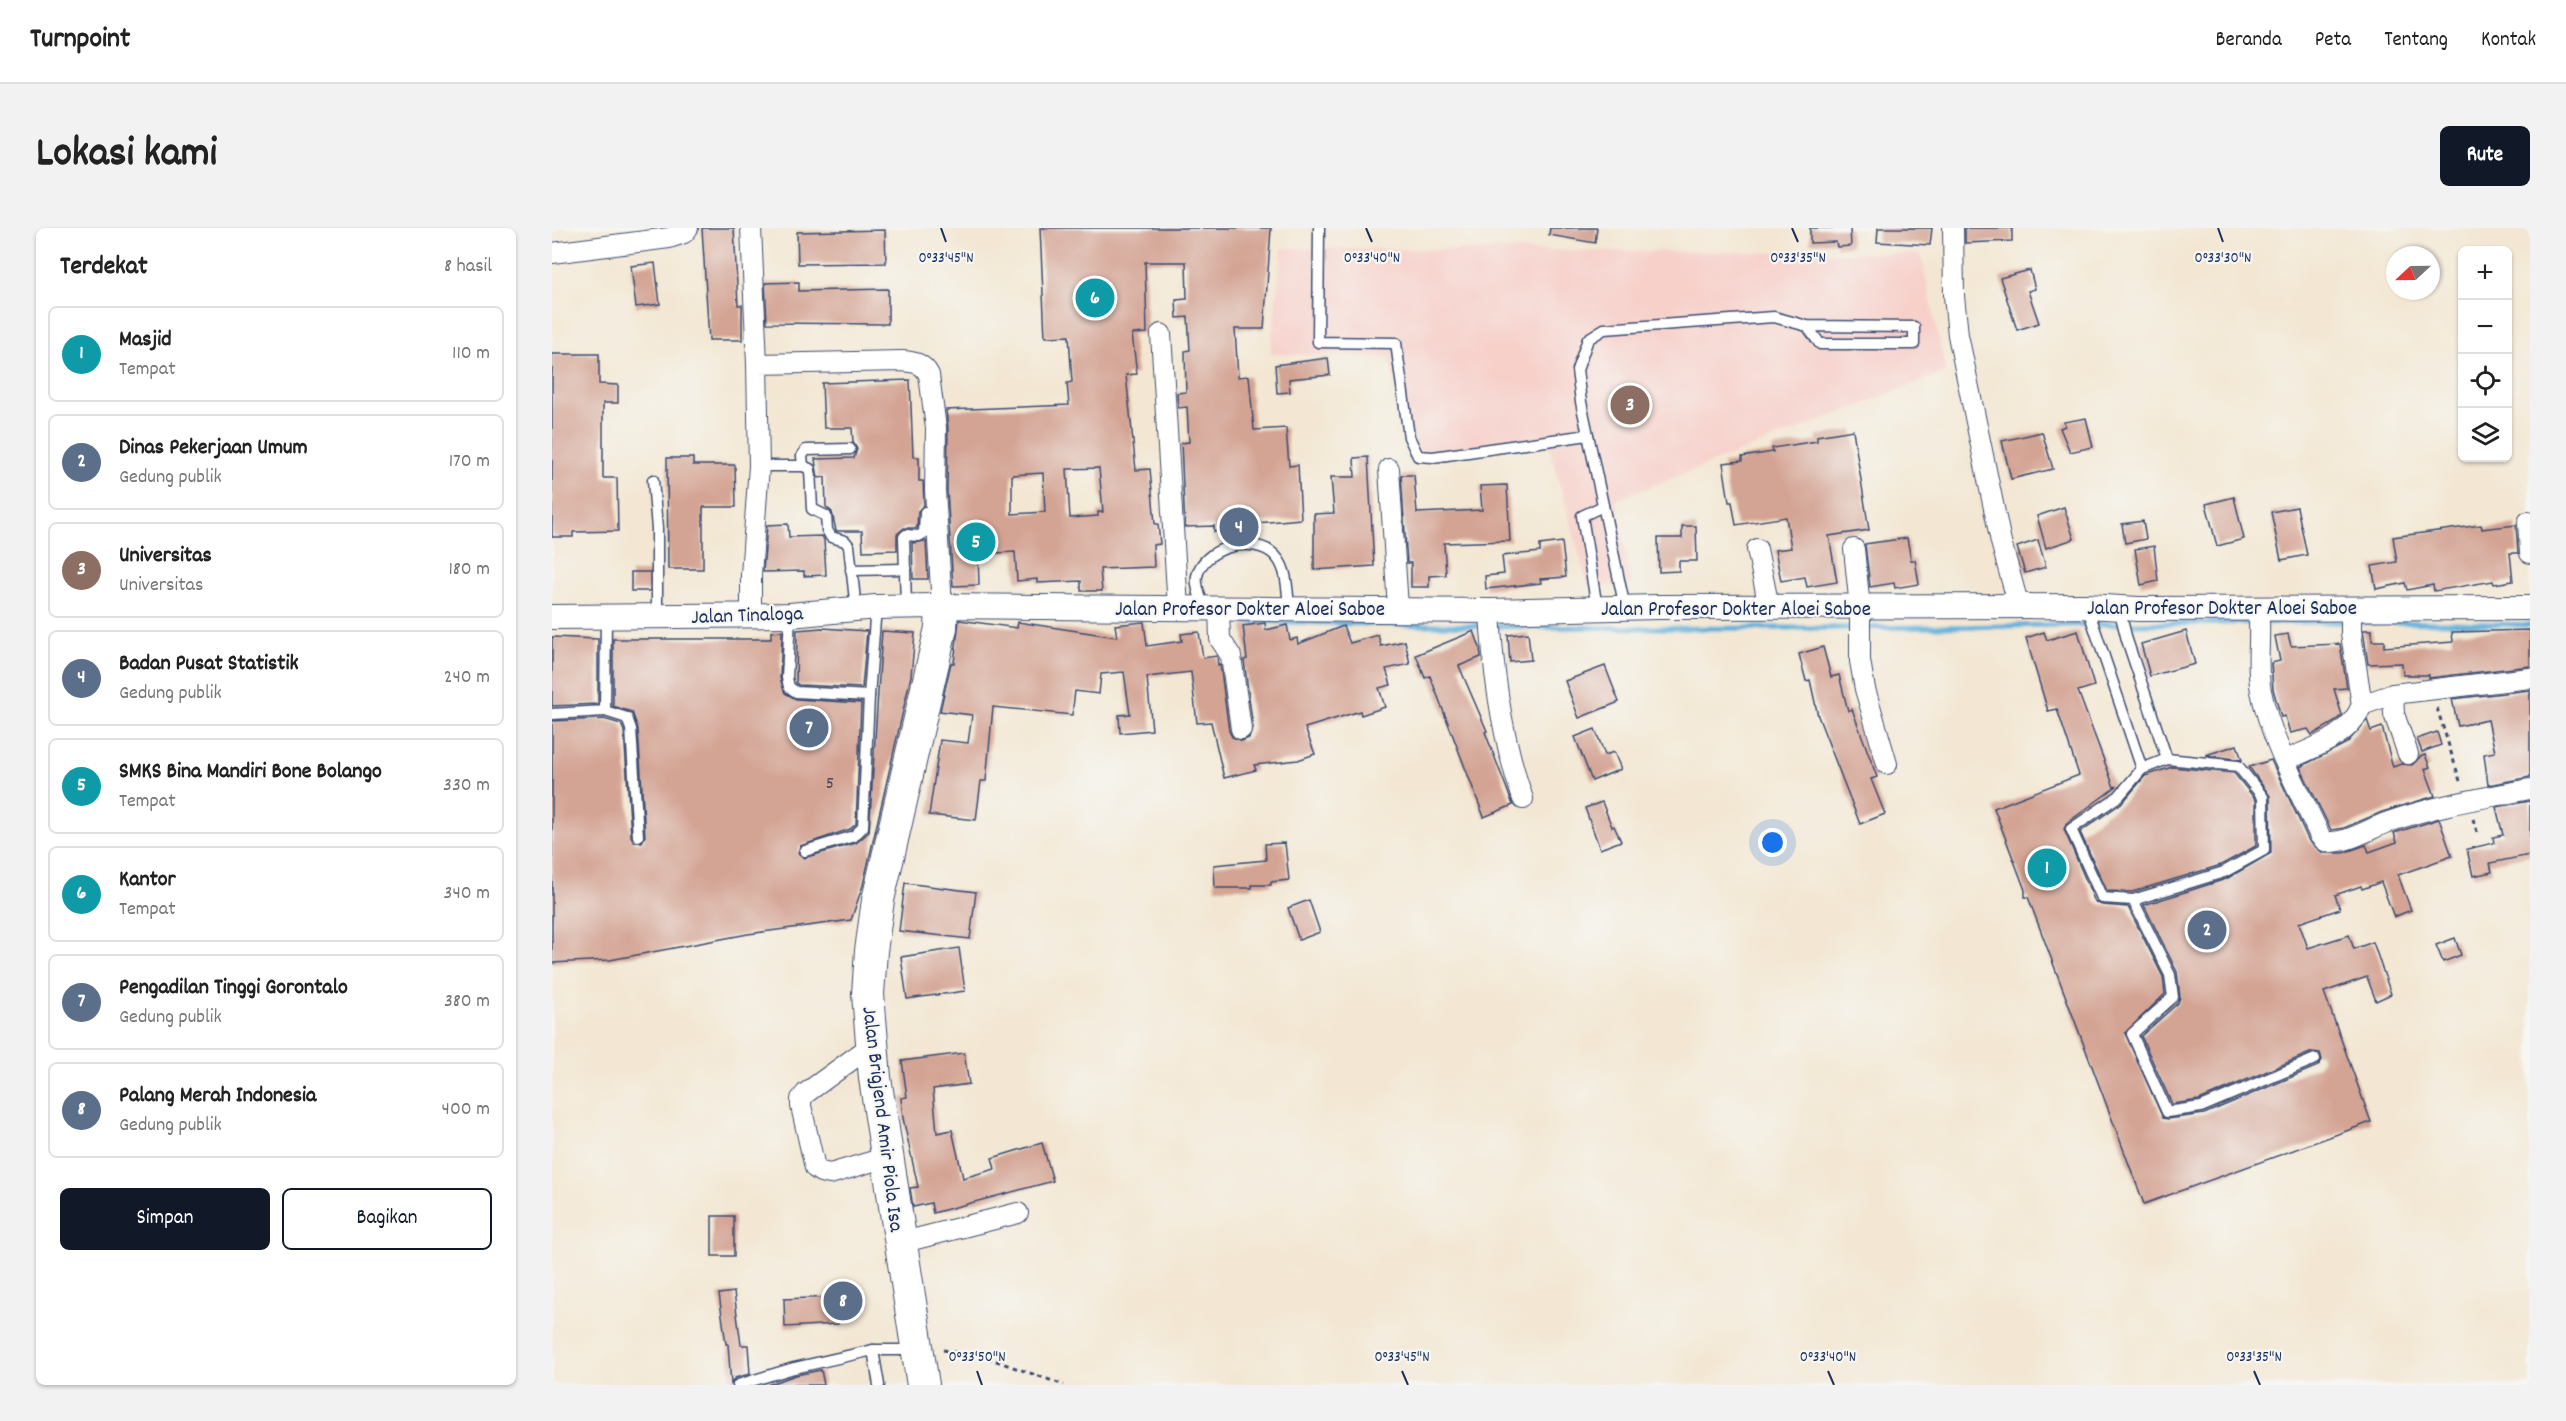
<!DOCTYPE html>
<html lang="id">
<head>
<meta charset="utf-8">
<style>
  body { margin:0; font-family:Dekko,sans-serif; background:#f2f2f2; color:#222 }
  .controls { position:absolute; right:18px; top:18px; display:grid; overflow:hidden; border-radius:9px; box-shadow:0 2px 4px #0004 }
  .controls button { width:54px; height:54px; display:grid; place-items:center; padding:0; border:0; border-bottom:2px solid #e0e0e0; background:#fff; color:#222; font:30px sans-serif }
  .compass { position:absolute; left:1834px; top:18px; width:54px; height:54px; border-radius:50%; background:#fff; box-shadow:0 2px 4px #0004; rotate:248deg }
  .you { position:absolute; left:1221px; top:615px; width:21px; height:21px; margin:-15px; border:4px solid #fff; border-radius:50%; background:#1a73e8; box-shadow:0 0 0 9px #1a73e833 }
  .badge { display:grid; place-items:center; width:39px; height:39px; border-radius:50%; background:#111827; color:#fff; font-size:20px; font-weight:700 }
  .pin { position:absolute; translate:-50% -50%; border:3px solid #fff; box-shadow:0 2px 6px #0006 }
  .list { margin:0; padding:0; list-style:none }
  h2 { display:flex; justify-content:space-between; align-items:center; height:78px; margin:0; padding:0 24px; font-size:26px }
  h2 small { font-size:20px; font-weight:400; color:#767676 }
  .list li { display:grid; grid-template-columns:39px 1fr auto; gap:18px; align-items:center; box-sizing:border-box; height:96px; margin:0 12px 12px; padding:0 12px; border:2px solid #e0e0e0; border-radius:9px }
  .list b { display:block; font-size:22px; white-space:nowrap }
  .list p { margin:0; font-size:20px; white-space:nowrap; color:#767676 }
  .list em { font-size:20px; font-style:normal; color:#767676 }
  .actions { display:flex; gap:12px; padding:18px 24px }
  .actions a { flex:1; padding:14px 0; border:2px solid #111827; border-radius:9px; text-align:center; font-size:21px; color:#111827 }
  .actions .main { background:#111827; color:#fff }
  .icon { flex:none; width:33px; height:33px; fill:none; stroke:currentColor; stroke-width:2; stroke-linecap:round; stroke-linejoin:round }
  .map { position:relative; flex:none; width:1978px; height:1157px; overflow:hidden; border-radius:9px }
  header { display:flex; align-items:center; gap:36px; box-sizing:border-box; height:84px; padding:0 30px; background:#fff; border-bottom:2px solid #e0e0e0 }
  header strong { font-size:28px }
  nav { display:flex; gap:33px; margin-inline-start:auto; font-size:21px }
  .intro { display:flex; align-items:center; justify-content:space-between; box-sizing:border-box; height:144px; padding:0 36px }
  h1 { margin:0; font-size:42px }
  .button { padding:15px 27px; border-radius:9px; background:#111827; color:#fff; font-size:21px; font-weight:700 }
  main { display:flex; gap:36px; padding:0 36px }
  aside { flex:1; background:#fff; border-radius:9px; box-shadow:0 2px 4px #0004 }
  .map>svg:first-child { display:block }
  .built { fill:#f7d0ca }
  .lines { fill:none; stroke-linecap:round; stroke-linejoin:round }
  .stream { stroke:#5fafda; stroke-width:5 }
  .building { fill:#d3a393; fill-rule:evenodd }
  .service-casing { stroke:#3b4b70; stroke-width:13 }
  .minor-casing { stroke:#3b4b70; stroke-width:22 }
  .tertiary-casing { stroke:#3b4b70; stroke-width:26 }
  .primary-casing { stroke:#3b4b70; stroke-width:34 }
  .path { stroke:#3b4b70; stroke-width:3; stroke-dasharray:4.5 4.5; stroke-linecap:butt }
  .service { stroke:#fff; stroke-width:10 }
  .minor { stroke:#fff; stroke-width:20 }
  .tertiary { stroke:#fff; stroke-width:24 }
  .primary { stroke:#fff; stroke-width:32 }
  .ticks { fill:none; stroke:#1b2f5e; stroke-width:2 }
  .labels { text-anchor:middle; stroke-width:4.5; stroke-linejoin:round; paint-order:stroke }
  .number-label { font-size:18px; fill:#494c6b }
  .street-label { font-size:21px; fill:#1b2f5e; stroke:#f6f6f2 }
  .ticks-label { font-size:15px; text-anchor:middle; fill:#1b2f5e; stroke:#f6f6f2; stroke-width:4.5; stroke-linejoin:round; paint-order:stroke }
</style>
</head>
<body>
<header>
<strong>Turnpoint</strong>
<nav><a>Beranda</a><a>Peta</a><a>Tentang</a><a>Kontak</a></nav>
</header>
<div class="intro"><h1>Lokasi kami</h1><a class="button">Rute</a></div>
<main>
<aside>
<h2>Terdekat<small>8 hasil</small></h2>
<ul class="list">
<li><span class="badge" style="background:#0f9aa8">1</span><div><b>Masjid</b><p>Tempat</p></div><em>110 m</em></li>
<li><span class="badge" style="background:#5c6f8a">2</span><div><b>Dinas Pekerjaan Umum</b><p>Gedung publik</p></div><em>170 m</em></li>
<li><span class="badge" style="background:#8d6e63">3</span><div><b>Universitas</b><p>Universitas</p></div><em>180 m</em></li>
<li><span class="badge" style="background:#5c6f8a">4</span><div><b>Badan Pusat Statistik</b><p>Gedung publik</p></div><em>240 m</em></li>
<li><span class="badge" style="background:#0f9aa8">5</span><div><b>SMKS Bina Mandiri Bone Bolango</b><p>Tempat</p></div><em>330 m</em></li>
<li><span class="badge" style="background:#0f9aa8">6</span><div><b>Kantor</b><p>Tempat</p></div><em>340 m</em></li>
<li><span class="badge" style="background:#5c6f8a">7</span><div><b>Pengadilan Tinggi Gorontalo</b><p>Gedung publik</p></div><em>380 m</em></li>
<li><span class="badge" style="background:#5c6f8a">8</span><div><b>Palang Merah Indonesia</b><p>Gedung publik</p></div><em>400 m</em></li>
</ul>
<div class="actions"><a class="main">Simpan</a><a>Bagikan</a></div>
</aside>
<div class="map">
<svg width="1978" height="1157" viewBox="0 0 1978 1157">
  <rect width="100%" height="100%" fill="#f6f6f2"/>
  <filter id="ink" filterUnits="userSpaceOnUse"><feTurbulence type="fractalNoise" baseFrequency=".0167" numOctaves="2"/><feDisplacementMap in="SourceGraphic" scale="12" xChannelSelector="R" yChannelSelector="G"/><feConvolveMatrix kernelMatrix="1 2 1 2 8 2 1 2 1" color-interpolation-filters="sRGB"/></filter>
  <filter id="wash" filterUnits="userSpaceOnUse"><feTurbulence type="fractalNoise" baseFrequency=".008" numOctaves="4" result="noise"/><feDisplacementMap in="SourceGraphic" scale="24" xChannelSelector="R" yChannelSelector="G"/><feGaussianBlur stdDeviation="1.35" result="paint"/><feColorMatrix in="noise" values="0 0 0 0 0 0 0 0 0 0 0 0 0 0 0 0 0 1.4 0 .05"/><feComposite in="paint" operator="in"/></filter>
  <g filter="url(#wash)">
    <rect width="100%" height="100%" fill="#f3e7d3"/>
    <polygon class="built" points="730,20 1369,26 1394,144 1064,272 1080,357 1036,357 995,210 859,236 837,129 718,126"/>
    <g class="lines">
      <path class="stream" d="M 672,393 C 860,397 1048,401 1236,400 C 1484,400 1731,389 1978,397"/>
    </g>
    <g id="blocks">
      <g class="building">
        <polygon points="150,0 182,0 186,77 190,77 190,112 157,112"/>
        <path d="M 488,0 L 719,0 L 712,101 L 683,101 L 686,149 L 697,148 L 702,202 L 734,200 L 737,238 L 746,237 L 749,291 L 682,297 L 682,302 L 662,304 L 662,298 L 633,299 L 629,215 L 637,214 L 635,179 L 626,180 L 625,165 L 634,164 L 633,123 L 638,122 L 636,89 L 625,90 L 624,72 L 635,71 L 634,34 L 593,34 L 595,105 L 580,106 L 585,146 L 574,147 L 584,242 L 598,241 L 603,296 L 606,296 L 608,316 L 601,317 L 602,339 L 548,341 L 550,363 L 529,363 L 529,353 L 485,355 L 485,351 L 465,353 L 463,324 L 426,326 L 427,357 L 401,358 L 395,262 L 396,200 L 394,182 L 517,177 L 515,155 L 520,154 L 517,108 L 493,109 ZM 547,240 L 551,284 L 546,284 L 546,288 L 518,290 L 515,241 ZM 491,245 L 493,284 L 460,286 L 460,247 Z"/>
        <polygon points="998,0 1045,0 1043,15 997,7"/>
        <polygon points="1258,0 1298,0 1299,18 1285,19 1284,14 1258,15"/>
        <polygon points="1326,0 1380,0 1378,17 1325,14"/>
        <polygon points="1413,0 1460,0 1460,13 1413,15"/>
        <polygon points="333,2 334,35 246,36 245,4"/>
        <polygon points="103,35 108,76 84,79 79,38"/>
        <polygon points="1478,42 1483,61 1476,63 1487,95 1465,102 1448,50"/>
        <polygon points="247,54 247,63 336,61 336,96 215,95 213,55"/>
        <polygon points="0,126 47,126 47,156 66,157 66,175 51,175 51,250 65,250 66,303 21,304 21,309 0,309"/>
        <polygon points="776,130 778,147 737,151 738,164 725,165 723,137"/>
        <polygon points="358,152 361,229 367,229 367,253 371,253 372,277 366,283 365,300 352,300 345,306 345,322 311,323 310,303 284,303 280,284 274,279 273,249 266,250 263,231 302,230 305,221 301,214 300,200 272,200 270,155"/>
        <polygon points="1534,190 1541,219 1518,224 1508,200 1513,198 1512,194"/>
        <polygon points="1301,202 1317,302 1277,308 1285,354 1255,359 1253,349 1229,353 1223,322 1239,320 1234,289 1184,297 1180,274 1177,274 1171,235 1190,233 1190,229 1221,224 1220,220 1265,213 1265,208"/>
        <polygon points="1490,204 1501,241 1459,251 1450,213"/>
        <polygon points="816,229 822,338 762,342 762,286 782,285 779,249 803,249 802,230"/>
        <polygon points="115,230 141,230 141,237 183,237 184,279 151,279 151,341 116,341"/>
        <polygon points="849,247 862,247 865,285 930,282 928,258 955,257 958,313 892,315 894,347 877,348 877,359 859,359 859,335 855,335"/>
        <polygon points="1682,269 1692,311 1665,318 1654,276"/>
        <polygon points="1512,279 1522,311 1494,320 1485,288"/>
        <polygon points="1745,279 1755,327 1729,332 1719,284"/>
        <polygon points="1591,293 1594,311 1573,315 1570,296"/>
        <polygon points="236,296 237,309 270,308 272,312 274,347 252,348 252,343 211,344 215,297"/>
        <polygon points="1929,297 1930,301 1964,297 1966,325 1958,325 1961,353 1942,356 1941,353 1882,363 1881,357 1855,362 1853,355 1824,361 1820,338 1845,334 1841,309"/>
        <polygon points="1130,298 1144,298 1145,333 1127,333 1127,343 1107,344 1106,310 1130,310"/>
        <polygon points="1355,310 1359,332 1363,332 1367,356 1343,360 1342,355 1318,359 1313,316"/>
        <polygon points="1486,312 1494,339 1473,345 1465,319"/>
        <polygon points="374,313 376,351 361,351 360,315"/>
        <polygon points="1010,314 1014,349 988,351 989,355 934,361 933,348 952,346 950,328 988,324 988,317"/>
        <polygon points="1602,318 1606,353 1589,357 1583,321"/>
        <rect x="79" y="344" width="19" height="19"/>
        <polygon points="407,392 465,400 466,394 565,409 563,397 592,394 595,418 630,413 629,406 647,404 651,430 665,428 666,437 668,436 677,503 680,509 690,513 697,510 701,500 692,432 695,431 691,398 713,395 714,402 735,397 738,412 745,410 746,416 791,398 798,415 826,407 829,418 853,413 858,436 834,441 839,457 827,460 833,479 809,487 808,483 753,500 763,526 746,532 702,537 704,542 672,550 659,494 645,495 639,444 595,449 600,502 568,505 567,487 578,486 572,444 549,446 547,466 523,463 520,487 441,479 434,553 429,553 424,592 377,587 388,512 416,515 420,487 388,483 399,435 402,435"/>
        <polygon points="270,400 315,403 310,460 247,457 244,455 245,402"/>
        <polygon points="1811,402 1820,402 1820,413 1832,413 1832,419 1901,414 1900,404 1978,402 1978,438 1877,450 1877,447 1851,447 1850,435 1816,436"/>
        <polygon points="230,403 228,450 233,465 244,471 309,475 304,596 298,601 248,618 246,625 252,630 304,615 317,604 330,403 363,405 359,448 311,657 299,692 196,706 58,732 0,735 0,493 52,491 69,496 72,503 79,608 82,614 90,614 93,608 86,501 80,484 61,478 61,411 219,411 219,404"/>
        <polygon points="922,403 928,420 929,429 907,438 935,503 933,504 961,577 932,589 878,448 873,450 864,427"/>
        <polygon points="1526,403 1542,458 1526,463 1562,559 1565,558 1515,595 1512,601 1543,674 1550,677 1576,679 1611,749 1613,766 1573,805 1611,890 1616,891 1652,886 1766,838 1770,832 1768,825 1760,824 1647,872 1620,876 1589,808 1626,775 1628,769 1625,744 1592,677 1674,651 1719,625 1718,568 1697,539 1719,532 1757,613 1771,625 1791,625 1814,617 1817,624 1845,614 1842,605 1887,591 1900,628 1846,647 1859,682 1842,689 1829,654 1810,661 1809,658 1783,667 1788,681 1747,695 1756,720 1797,707 1802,721 1821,714 1839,766 1824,773 1815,749 1772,764 1819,894 1592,976 1476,669 1473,669 1473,662 1442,580 1527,547 1505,481 1496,483 1474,410 1492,404 1495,412"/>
        <polygon points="1634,403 1643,436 1598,448 1589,416"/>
        <polygon points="976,405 979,432 958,434 956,407"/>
        <polygon points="1736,406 1739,418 1788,416 1795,460 1782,461 1790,487 1781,495 1760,507 1756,501 1738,505 1733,488 1729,489 1721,461 1719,435 1728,433 1723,408"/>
        <polygon points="0,409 46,411 46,476 0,478"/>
        <polygon points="1271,419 1279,449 1287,447 1296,483 1300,481 1325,549 1319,551 1333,586 1308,596 1266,488 1258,452 1254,453 1247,426"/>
        <polygon points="1053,438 1067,474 1027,490 1013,453"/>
        <polygon points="1978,462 1978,549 1936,557 1932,526 1943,524 1936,492 1906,498 1900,471"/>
        <polygon points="1815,492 1819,503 1830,499 1841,539 1849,536 1860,537 1868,529 1873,527 1878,539 1873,541 1883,568 1830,584 1792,600 1779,602 1748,539 1795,515"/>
        <polygon points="1043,501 1053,527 1062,524 1069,541 1040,553 1023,509"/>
        <polygon points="1885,504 1889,517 1870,524 1865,511"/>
        <polygon points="1685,517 1690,532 1654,527"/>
        <polygon points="1620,539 1682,545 1704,572 1704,618 1669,637 1580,664 1555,663 1528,604 1571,574 1593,548"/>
        <polygon points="1978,573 1978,627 1938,635 1940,644 1921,648 1915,621 1942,615 1941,609 1951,607 1944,579"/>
        <polygon points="1050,574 1060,599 1062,598 1069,613 1048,621 1033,580"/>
        <polygon points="733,615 737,652 719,654 719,657 700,657 700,660 663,660 662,637 714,632 713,616"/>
        <polygon points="353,655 424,664 418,711 347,703"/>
        <polygon points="757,672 768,704 747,712 736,680"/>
        <polygon points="1903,710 1909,727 1891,734 1884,717"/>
        <polygon points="407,720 413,763 355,771 349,729"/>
        <polygon points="412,825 417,856 381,861 385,905 400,902 411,950 443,941 440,930 490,915 501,953 381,985 379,975 361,979 358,960 366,959 351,890 349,870 355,869 350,833"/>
        <rect x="160" y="988" width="22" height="40"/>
        <polygon points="182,1064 189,1117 196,1117 198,1146 183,1150 179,1156 176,1116 174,1116 167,1066"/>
        <polygon points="285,1069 286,1096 233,1099 232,1071"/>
        <polygon points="269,1142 272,1157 215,1157 244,1147"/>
      </g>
    </g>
  </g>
  <g filter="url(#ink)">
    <use href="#blocks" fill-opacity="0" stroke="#3b4b70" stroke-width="1.5"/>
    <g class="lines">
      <defs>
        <g id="service">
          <polyline points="767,0 766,114 844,115 857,209 866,228 881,229 1036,207"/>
          <polyline points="207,238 251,238 258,241 260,281 274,288 275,302 279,309 293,313 297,318 304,381"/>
          <polyline points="251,238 250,228 254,222 298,221"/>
          <polyline points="101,252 105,301 105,388"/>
          <polyline points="299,342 353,341"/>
          <polyline points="354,378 352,309 354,307 367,308 372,305 373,284 384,284"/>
          <polyline points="1535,378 1590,541"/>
          <path d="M 652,380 C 649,371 643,357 645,348 C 651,320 696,308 719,324 C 736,336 735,361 737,380"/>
          <polyline points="1045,380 1030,288 1051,278"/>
          <polyline points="1073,380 1029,174 1025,142 1036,111 1052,101 1222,89 1255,98 1362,99 1362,116 1268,116 1255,98"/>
          <polyline points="1567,380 1575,412 1615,531"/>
          <polyline points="238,387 235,450 237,459 244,464 317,468 324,379"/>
          <polyline points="53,483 75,490 79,501 86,608"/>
          <polyline points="0,486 53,483 54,389"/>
          <polyline points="253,623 302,608 311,599 317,468"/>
          <polyline points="1581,672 1672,644 1712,622 1711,569 1686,538 1615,531 1590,541 1567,568 1519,601 1550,670 1581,672 1618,747 1621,769 1580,806 1615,884 1649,879 1763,831"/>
          <polyline points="321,1122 327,1157"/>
          <polyline points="186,1157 242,1140 321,1122 362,1122"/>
        </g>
        <g id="minor">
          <polyline points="199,0 205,136"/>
          <polyline points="1401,0 1402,68 1406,107 1449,314 1467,379"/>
          <polyline points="0,25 117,10 132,5 136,0"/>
          <polyline points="609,106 626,380"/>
          <polyline points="837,241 846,380"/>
          <polyline points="1976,294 1978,325"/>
          <polyline points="1205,321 1217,379"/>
          <polyline points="1302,321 1308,380 1308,433 1313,461 1335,536"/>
          <polyline points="1799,379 1799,406 1810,477"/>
          <polyline points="667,380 668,411 679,428 689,501"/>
          <path d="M 1706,380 C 1710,408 1703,435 1709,463 C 1719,513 1747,562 1768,608 L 1773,613 C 1791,618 1817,601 1834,595 C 1880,578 1930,570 1978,561"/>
          <path d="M 938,383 C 941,448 950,510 971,571"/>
          <path d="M 199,387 L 199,347 L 207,238 L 205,136 L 350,133 C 363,134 371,135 377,147 L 384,200 L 383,262 L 390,379"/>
          <polyline points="1841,466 1978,450"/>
          <path d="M 1734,532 C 1763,519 1797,509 1810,477 L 1841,466 L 1842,486 L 1856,526"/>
          <polyline points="320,817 254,865 249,871 249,878 263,940 269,944 278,946 335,929"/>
          <polyline points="348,1015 466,985"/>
        </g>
        <polyline id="tertiary" points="0,389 238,387 324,379 382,378 938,383 1106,379 1535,378 1586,381 1978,380"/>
        <polyline id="primary" points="371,1157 323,850 316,766 319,723 326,672 389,400 390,379"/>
      </defs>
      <use href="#service" class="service-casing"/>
      <use href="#minor" class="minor-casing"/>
      <use href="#tertiary" class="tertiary-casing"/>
      <use href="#primary" class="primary-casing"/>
      <g class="path">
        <polyline points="1885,480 1909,556"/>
        <polyline points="1921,591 1925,604"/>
        <polyline points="391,1122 436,1130 512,1157"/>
      </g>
      <use href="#service" class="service"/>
      <use href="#minor" class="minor"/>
      <use href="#tertiary" class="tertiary"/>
      <use href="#primary" class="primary"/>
    </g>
  </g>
  <path class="ticks" d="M 389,0 L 394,14M 814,0 L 820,14M 1240,0 L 1246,14M 1666,0 L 1671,14M 425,1143 L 430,1157M 850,1143 L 856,1157M 1276,1143 L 1282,1157M 1702,1143 L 1708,1157"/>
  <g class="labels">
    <g class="number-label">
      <text x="278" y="560">5</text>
    </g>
    <g class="street-label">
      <text x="1670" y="386">Jalan Profesor Dokter Aloei Saboe</text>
      <text x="698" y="387">Jalan Profesor Dokter Aloei Saboe</text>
      <text x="1184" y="387">Jalan Profesor Dokter Aloei Saboe</text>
      <text transform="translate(195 386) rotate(-2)" y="7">Jalan Tinaloga</text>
      <text transform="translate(332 891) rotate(83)" y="7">Jalan Brigjend Amir Piola Isa</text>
    </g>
  </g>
  <g class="ticks-label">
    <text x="394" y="34">0°33'45"N</text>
    <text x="820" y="34">0°33'40"N</text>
    <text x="1246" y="34">0°33'35"N</text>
    <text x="1671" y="34">0°33'30"N</text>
    <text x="425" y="1133">0°33'50"N</text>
    <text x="850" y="1133">0°33'45"N</text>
    <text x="1276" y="1133">0°33'40"N</text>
    <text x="1702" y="1133">0°33'35"N</text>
  </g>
</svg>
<div class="controls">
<button>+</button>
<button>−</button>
<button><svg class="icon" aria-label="locate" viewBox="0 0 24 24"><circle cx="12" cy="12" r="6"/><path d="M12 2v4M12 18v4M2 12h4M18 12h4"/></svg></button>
<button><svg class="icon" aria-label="layers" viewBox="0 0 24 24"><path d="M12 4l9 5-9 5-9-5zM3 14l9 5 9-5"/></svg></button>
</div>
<svg class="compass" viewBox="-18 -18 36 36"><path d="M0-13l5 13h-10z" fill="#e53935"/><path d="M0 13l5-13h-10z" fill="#767676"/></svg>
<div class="you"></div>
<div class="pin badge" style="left:1495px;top:640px;background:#0f9aa8">1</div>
<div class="pin badge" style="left:1655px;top:702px;background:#5c6f8a">2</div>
<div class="pin badge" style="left:1078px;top:177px;background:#8d6e63">3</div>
<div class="pin badge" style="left:687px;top:299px;background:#5c6f8a">4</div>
<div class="pin badge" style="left:424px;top:314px;background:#0f9aa8">5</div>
<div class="pin badge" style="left:543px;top:70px;background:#0f9aa8">6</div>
<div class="pin badge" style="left:257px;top:500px;background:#5c6f8a">7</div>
<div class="pin badge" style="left:291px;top:1073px;background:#5c6f8a">8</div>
</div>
</main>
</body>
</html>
